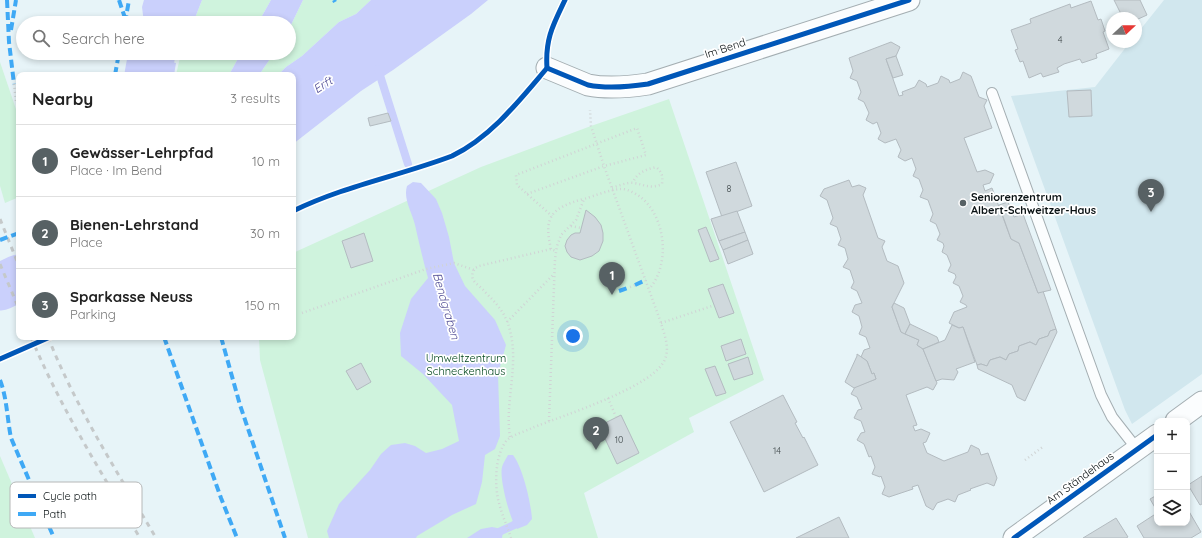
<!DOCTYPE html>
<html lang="en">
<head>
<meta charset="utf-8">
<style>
  body { margin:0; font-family:Quicksand,sans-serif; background:#f6f6f6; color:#222 }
  .controls { position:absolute; right:12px; bottom:12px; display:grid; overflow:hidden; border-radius:8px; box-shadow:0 2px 6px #0003 }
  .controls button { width:36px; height:36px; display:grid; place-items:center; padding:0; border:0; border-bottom:1px solid #e0e0e0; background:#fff; color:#222; font:20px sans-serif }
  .compass { position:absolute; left:1106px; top:12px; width:36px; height:36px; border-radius:50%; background:#fff; box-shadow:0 2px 6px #0003; rotate:68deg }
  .you { position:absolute; left:573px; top:336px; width:14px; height:14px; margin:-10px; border:3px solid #fff; border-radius:50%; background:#1a73e8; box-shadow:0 0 0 6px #1a73e833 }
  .badge { display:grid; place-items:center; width:26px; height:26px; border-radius:50%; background:#576164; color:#fff; font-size:13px; font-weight:700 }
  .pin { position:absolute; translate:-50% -33px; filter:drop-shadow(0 1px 2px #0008) }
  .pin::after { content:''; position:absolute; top:21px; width:14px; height:12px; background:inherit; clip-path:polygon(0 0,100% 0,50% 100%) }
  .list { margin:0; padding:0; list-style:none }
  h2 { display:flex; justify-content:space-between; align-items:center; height:52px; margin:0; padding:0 16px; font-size:17px }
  h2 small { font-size:13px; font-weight:400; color:#767676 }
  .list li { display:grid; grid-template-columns:26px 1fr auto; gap:12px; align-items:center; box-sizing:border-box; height:72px; padding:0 16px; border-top:1px solid #e0e0e0 }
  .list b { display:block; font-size:15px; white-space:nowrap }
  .list p { margin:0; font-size:13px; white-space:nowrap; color:#767676 }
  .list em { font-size:13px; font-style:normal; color:#767676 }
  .icon { flex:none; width:22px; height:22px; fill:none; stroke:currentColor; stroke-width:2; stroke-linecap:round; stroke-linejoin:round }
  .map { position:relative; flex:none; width:1202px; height:538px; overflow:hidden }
  .search { position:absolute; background:#fff; box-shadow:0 2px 6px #0003; left:16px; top:16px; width:280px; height:44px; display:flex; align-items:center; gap:10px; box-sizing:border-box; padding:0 14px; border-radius:22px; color:#767676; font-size:15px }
  .panel { position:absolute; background:#fff; box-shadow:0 2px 6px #0003; left:16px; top:72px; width:280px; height:268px; border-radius:8px }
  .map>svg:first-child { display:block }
  .built { fill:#d1e7ee }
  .green { fill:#cff3dd }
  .water { fill:#cad0fc }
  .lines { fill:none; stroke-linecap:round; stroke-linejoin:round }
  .stream { stroke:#cad0fc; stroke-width:8 }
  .river { stroke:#cad0fc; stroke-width:47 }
  .building { fill:#d0d9dd; stroke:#b3bbc0 }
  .service-casing { stroke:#a4aeb2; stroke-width:12 }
  .minor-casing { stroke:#a4aeb2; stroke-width:23 }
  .path { stroke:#d0d4d5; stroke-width:2.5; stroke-dasharray:1 3; stroke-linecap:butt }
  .service { stroke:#fbfdfe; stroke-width:10 }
  .minor { stroke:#fbfdfe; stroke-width:21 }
  .rail { stroke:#c5c9ca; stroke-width:3; stroke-dasharray:5 5; stroke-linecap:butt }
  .quiet { stroke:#3fa9f5; stroke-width:4; stroke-dasharray:8 4; stroke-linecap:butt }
  .cycleway-casing { stroke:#fff; stroke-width:8 }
  .cycleway { stroke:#0057b8; stroke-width:5 }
  .poi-dot { fill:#576164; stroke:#fff; stroke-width:1.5 }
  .labels { text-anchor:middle; stroke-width:3.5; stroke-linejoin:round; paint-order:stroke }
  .number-label { font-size:9px; fill:#3c4547 }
  .street-label { font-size:11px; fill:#0a1214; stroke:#fff }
  .poi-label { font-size:11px; font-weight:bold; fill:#0a1214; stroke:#fff; text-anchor:start }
  .park-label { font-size:11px; fill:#00461d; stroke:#fff }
  .water-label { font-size:12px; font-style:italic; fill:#4f4b94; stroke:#fff }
  .key { fill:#fff; stroke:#b6b8b8; stroke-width:1 }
  .key-label { font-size:11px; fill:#0a1214 }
</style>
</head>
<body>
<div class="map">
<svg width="1202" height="538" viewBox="0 0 1202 538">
  <rect width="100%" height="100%" fill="#e7f4f8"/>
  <polygon class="built" points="1164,0 1202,0 1202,374 1132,424 1125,410 1011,96 1095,87 1130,42 1136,42 1136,35"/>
  <g class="green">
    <polygon points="202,0 271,0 258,23 193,23"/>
    <polygon points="303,0 371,0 356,14 339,22 302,56 286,67 278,75 259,75 274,53 289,53 289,29"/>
    <polygon points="181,53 241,53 229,75 176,75"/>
    <polygon points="0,62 19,118 19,197 5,203 0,186"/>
    <polygon points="669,99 764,380 689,418 694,432 584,493 598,538 308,538 260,360 259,337 293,337 293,253 481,167 591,126"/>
    <polygon points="0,456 35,538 0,538"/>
  </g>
  <g class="water">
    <polygon points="144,0 202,0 193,23 144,23 142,7"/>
    <polygon points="271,0 303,0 289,29 289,23 258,23"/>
    <polygon points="371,0 488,0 471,14 393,70 361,91 293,144 293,75 278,75 286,67 302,56 339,22 356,14"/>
    <polygon points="241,53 274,53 259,75 229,75"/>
    <polygon points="143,56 158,59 155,75 139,75"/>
    <polygon points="162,60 176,63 174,75 159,75"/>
    <path d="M 413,182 L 421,183 L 436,199 L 442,213 L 449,237 L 454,263 L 465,286 L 495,320 L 506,345 L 498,374 L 500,436 L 495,449 L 485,455 L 482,482 L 476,504 L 452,515 L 417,536 L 416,538 L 329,538 L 327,531 L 339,504 L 370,470 L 381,454 L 391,445 L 405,443 L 415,446 L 426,453 L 442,449 L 459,441 L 452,405 L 423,374 L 401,356 L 400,333 L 411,299 L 428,278 C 423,260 419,243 415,225 C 412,212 403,199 407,186 Z"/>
    <path d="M 508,455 L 513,455 C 523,468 531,503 532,519 L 527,525 L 517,529 C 510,520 499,478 502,467 C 503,463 506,459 508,455 Z"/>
    <polygon points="492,527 497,528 503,531 502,538 467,538 481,529"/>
  </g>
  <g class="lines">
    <g class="stream">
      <polyline points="378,69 408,164"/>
      <polyline points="486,538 514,525 521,518"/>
    </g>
    <g class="river">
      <polyline points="148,75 152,53"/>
      <polyline points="0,287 19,278"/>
    </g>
  </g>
  <g class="building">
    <polygon points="1114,0 1140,0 1147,15 1136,20 1136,18 1123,18"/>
    <polygon points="1091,1 1098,20 1101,19 1105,31 1103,32 1109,49 1096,54 1097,58 1082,63 1080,59 1064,64 1057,68 1059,72 1043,77 1041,73 1029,78 1023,61 1020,62 1015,50 1018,49 1011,30 1031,23 1030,19 1070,4 1071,8"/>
    <polygon points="891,42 900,47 896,56 886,59 899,96 903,95 902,92 915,87 919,80 926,84 927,87 938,83 941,76 949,80 950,83 960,79 963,72 971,76 979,97 987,100 984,106 992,128 964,138 977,172 985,170 994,174 990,183 983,185 985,191 992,188 1011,239 1019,243 1038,293 1043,291 1056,329 1050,331 1048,336 1039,339 1036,345 1030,342 1019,346 1018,351 1009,354 1006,360 1000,357 990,360 987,366 981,364 977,365 963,327 959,328 949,323 954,312 967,307 966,305 960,302 963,296 959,286 953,283 956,277 955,274 948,271 951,265 947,255 942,252 944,246 943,243 937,240 940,234 936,224 930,221 933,214 928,200 920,197 923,190 919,179 913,176 916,169 912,158 905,161 898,157 901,150 896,139 885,143 878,139 881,133 877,122 873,124 866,120 869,113 864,102 858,99 861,92 857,81 850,78 853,71 849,58"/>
    <polygon points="896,56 903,75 893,78 886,59"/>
    <polygon points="1091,90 1092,116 1069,117 1067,91"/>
    <polygon points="388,113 391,121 370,126 368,118"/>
    <polygon points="736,162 752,206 722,217 706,172"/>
    <polygon points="849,180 852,187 859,185 866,188 863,195 878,238 885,241 882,247 887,261 898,266 904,283 892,307 901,332 919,340 917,345 923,349 937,383 933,390 927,387 906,395 917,425 913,426 915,431 921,429 930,433 926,442 923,443 927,453 944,461 968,452 971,445 979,449 981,455 988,453 997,478 994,486 987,483 970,489 971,490 958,495 955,502 948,499 937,503 933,510 926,506 918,485 912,487 913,489 889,497 882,494 885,487 881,476 880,477 872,474 875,467 871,456 869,457 864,444 857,440 861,433 865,432 861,421 854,418 858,410 862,409 857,397 851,394 855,387 876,379 874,373 872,374 867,361 861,357 864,350 870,348 866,337 859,334 862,327 859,316 852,312 855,305 862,303 857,291 851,288 854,282 850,270 843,267 848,259 845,248 838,245 841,239 837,227 830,224 833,218 827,200 820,196 824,189"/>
    <polygon points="1008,202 1014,217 1023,214 1051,290 1038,293 1019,243 1011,239 999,205"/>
    <polygon points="586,210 595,217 601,225 603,233 603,241 599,251 592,256 580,260 571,257 567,252 565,246 567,240 571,235 575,233 580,233"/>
    <polygon points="737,211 745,232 719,241 711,219"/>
    <polygon points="706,227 719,259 710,262 698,230"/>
    <polygon points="745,232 748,240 723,250 719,241"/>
    <polygon points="364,233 373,261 351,268 342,241"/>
    <polygon points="748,240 753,254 728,264 723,250"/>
    <polygon points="723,284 734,313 719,318 708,289"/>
    <polygon points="894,303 904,308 910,324 905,334 901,332 892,307"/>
    <polygon points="910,324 937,337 939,342 923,349 917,345 919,340 905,334"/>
    <polygon points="952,325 959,328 963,327 975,362 956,369 958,372 954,380 942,379 936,381 923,349 945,340"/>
    <polygon points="1056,329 1057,332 1025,401 1017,397 1012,385 978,369 977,365 981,364 987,366 990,360 1000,357 1006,360 1009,354 1018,351 1019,346 1030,342 1036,345 1039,339 1048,336 1050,331"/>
    <polygon points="741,339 746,354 726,361 721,346"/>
    <polygon points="857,354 867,361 872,374 874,373 876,379 854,388 845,382 857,356"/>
    <polygon points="748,357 753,374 734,380 728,364"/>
    <polygon points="361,363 371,382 357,390 346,371"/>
    <polygon points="715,366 726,393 716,396 705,369"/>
    <polygon points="783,395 797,422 795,423 803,438 804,437 818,465 764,492 730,422"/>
    <polygon points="621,415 639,453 617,464 599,426"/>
    <polygon points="1202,476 1202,504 1200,505 1188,485"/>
    <polygon points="1157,495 1157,511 1150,499"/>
    <polygon points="1187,508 1201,532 1191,538 1144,538 1137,526 1157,513 1157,523 1187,523"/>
    <polygon points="839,517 849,538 796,538"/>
    <polygon points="1116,518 1128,537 1126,538 1083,538"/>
  </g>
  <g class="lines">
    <defs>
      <polyline id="service" points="992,93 1101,395 1112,417 1137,449"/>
      <g id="minor">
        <path d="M 547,68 L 588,85 C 608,89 628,87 648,84 L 909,0"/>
        <polyline points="1176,421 1202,402"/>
        <polyline points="1014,538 1157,435"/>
      </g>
    </defs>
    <use href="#service" class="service-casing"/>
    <use href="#minor" class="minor-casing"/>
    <g class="path">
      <polyline points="14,84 16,101 19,107"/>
      <path d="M 612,188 C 618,186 627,182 634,183 C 645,185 651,189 662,184 C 663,176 662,172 656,167 C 645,170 638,172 633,182"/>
      <polyline points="527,194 604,166 646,155 637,128 516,175 517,185 552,216"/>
      <polyline points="571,226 581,228"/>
      <path d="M 551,249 C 543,216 552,208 583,199"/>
      <polyline points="630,287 635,285"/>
      <polyline points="302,313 426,269 454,263 474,270"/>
      <polyline points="507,322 553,275"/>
      <polyline points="661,323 712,306"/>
      <polyline points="608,398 616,417"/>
      <path d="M 549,421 L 555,259 L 557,246 L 561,235 L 576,220 L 584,199 C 594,196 611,189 622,189 C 628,189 634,193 639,196 C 666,215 671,265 649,289"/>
      <path d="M 510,437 C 504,399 522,360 507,321 C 502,309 494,301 485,292 C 482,288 477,285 474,281 C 472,278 472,275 473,272 L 475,268 L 479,266 L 551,249 L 556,251"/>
      <polyline points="1025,460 1044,446"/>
      <path d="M 511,538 C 507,526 502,515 499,503 C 494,485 495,454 507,440 C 514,434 524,432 532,428 C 561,416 655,387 665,359 C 670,347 664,334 661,323 L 604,166 L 591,126 L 590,110"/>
    </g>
    <use href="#service" class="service"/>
    <use href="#minor" class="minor"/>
    <g class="rail">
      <polyline points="0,219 19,266"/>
      <polyline points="0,264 19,309"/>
      <path d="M 31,337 C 60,407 101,472 140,538"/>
      <path d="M 48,337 C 76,408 118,473 156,538"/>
    </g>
    <g class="quiet">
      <polyline points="7,0 9,42 14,84"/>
      <polyline points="119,0 125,18"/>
      <polyline points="334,0 335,2"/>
      <polyline points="125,23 129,0"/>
      <polyline points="11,30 16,0"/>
      <polyline points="115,75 119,53"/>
      <polyline points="0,240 19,233"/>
      <polyline points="635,285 646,280"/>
      <polyline points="619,291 630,287"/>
      <polyline points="164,337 221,498 237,538"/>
      <polyline points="221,337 240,405 285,538"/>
      <path d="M 0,380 C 7,398 7,418 11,438 L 54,538"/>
    </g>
    <defs>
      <g id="cycleway">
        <path d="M 547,68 L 588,85 C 608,89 628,87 648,84 L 909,0"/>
        <path d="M 293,211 C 344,186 399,176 452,156 C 491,137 519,101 547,68 C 545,39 553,25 565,0"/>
        <polyline points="0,359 50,337"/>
        <polyline points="1014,538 1157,435"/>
      </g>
    </defs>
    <use href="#cycleway" class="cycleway-casing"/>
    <use href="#cycleway" class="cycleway"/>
  </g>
  <circle class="poi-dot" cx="963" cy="203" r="4"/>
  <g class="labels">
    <g class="number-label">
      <text x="1060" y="43">4</text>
      <text x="729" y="192">8</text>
      <text x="619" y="443">10</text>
      <text x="777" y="454">14</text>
    </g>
    <g class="street-label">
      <text transform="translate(725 48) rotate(-18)" y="4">Im Bend</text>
      <text transform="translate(1080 478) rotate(-36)" y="4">Am Ständehaus</text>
    </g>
    <g class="poi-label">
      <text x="971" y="201">Seniorenzentrum<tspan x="971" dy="13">Albert-Schweitzer-Haus</tspan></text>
    </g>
    <g class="park-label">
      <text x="466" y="362">Umweltzentrum<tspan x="466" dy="13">Schneckenhaus</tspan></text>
    </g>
    <g class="water-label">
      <text transform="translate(323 85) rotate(-33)" y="4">Erft</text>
      <text transform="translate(446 306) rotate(74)" y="4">Bendgraben</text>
    </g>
  </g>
  <rect x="10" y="482" width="132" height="46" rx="6" class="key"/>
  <rect x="18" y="494" width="18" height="4" fill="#0057b8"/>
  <rect x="18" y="512" width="18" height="4" fill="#3fa9f5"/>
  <g class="key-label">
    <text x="43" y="500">Cycle path</text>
    <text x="43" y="518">Path</text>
  </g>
</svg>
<div class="controls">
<button>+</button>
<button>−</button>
<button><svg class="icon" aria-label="layers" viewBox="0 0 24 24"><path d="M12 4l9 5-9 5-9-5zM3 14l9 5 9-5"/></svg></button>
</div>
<svg class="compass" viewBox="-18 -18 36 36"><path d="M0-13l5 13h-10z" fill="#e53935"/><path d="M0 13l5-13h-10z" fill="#767676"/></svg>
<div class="you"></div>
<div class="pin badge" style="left:612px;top:295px">1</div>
<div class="pin badge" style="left:596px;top:450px">2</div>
<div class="pin badge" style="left:1151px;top:212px">3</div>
<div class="search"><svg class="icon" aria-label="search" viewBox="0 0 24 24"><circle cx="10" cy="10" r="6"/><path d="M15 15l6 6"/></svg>Search here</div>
<section class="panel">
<h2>Nearby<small>3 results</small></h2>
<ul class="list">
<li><span class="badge">1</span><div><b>Gewässer-Lehrpfad</b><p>Place · Im Bend</p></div><em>10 m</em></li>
<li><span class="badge">2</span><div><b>Bienen-Lehrstand</b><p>Place</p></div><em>30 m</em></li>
<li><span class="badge">3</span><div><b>Sparkasse Neuss</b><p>Parking</p></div><em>150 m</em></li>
</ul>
</section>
</div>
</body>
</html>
